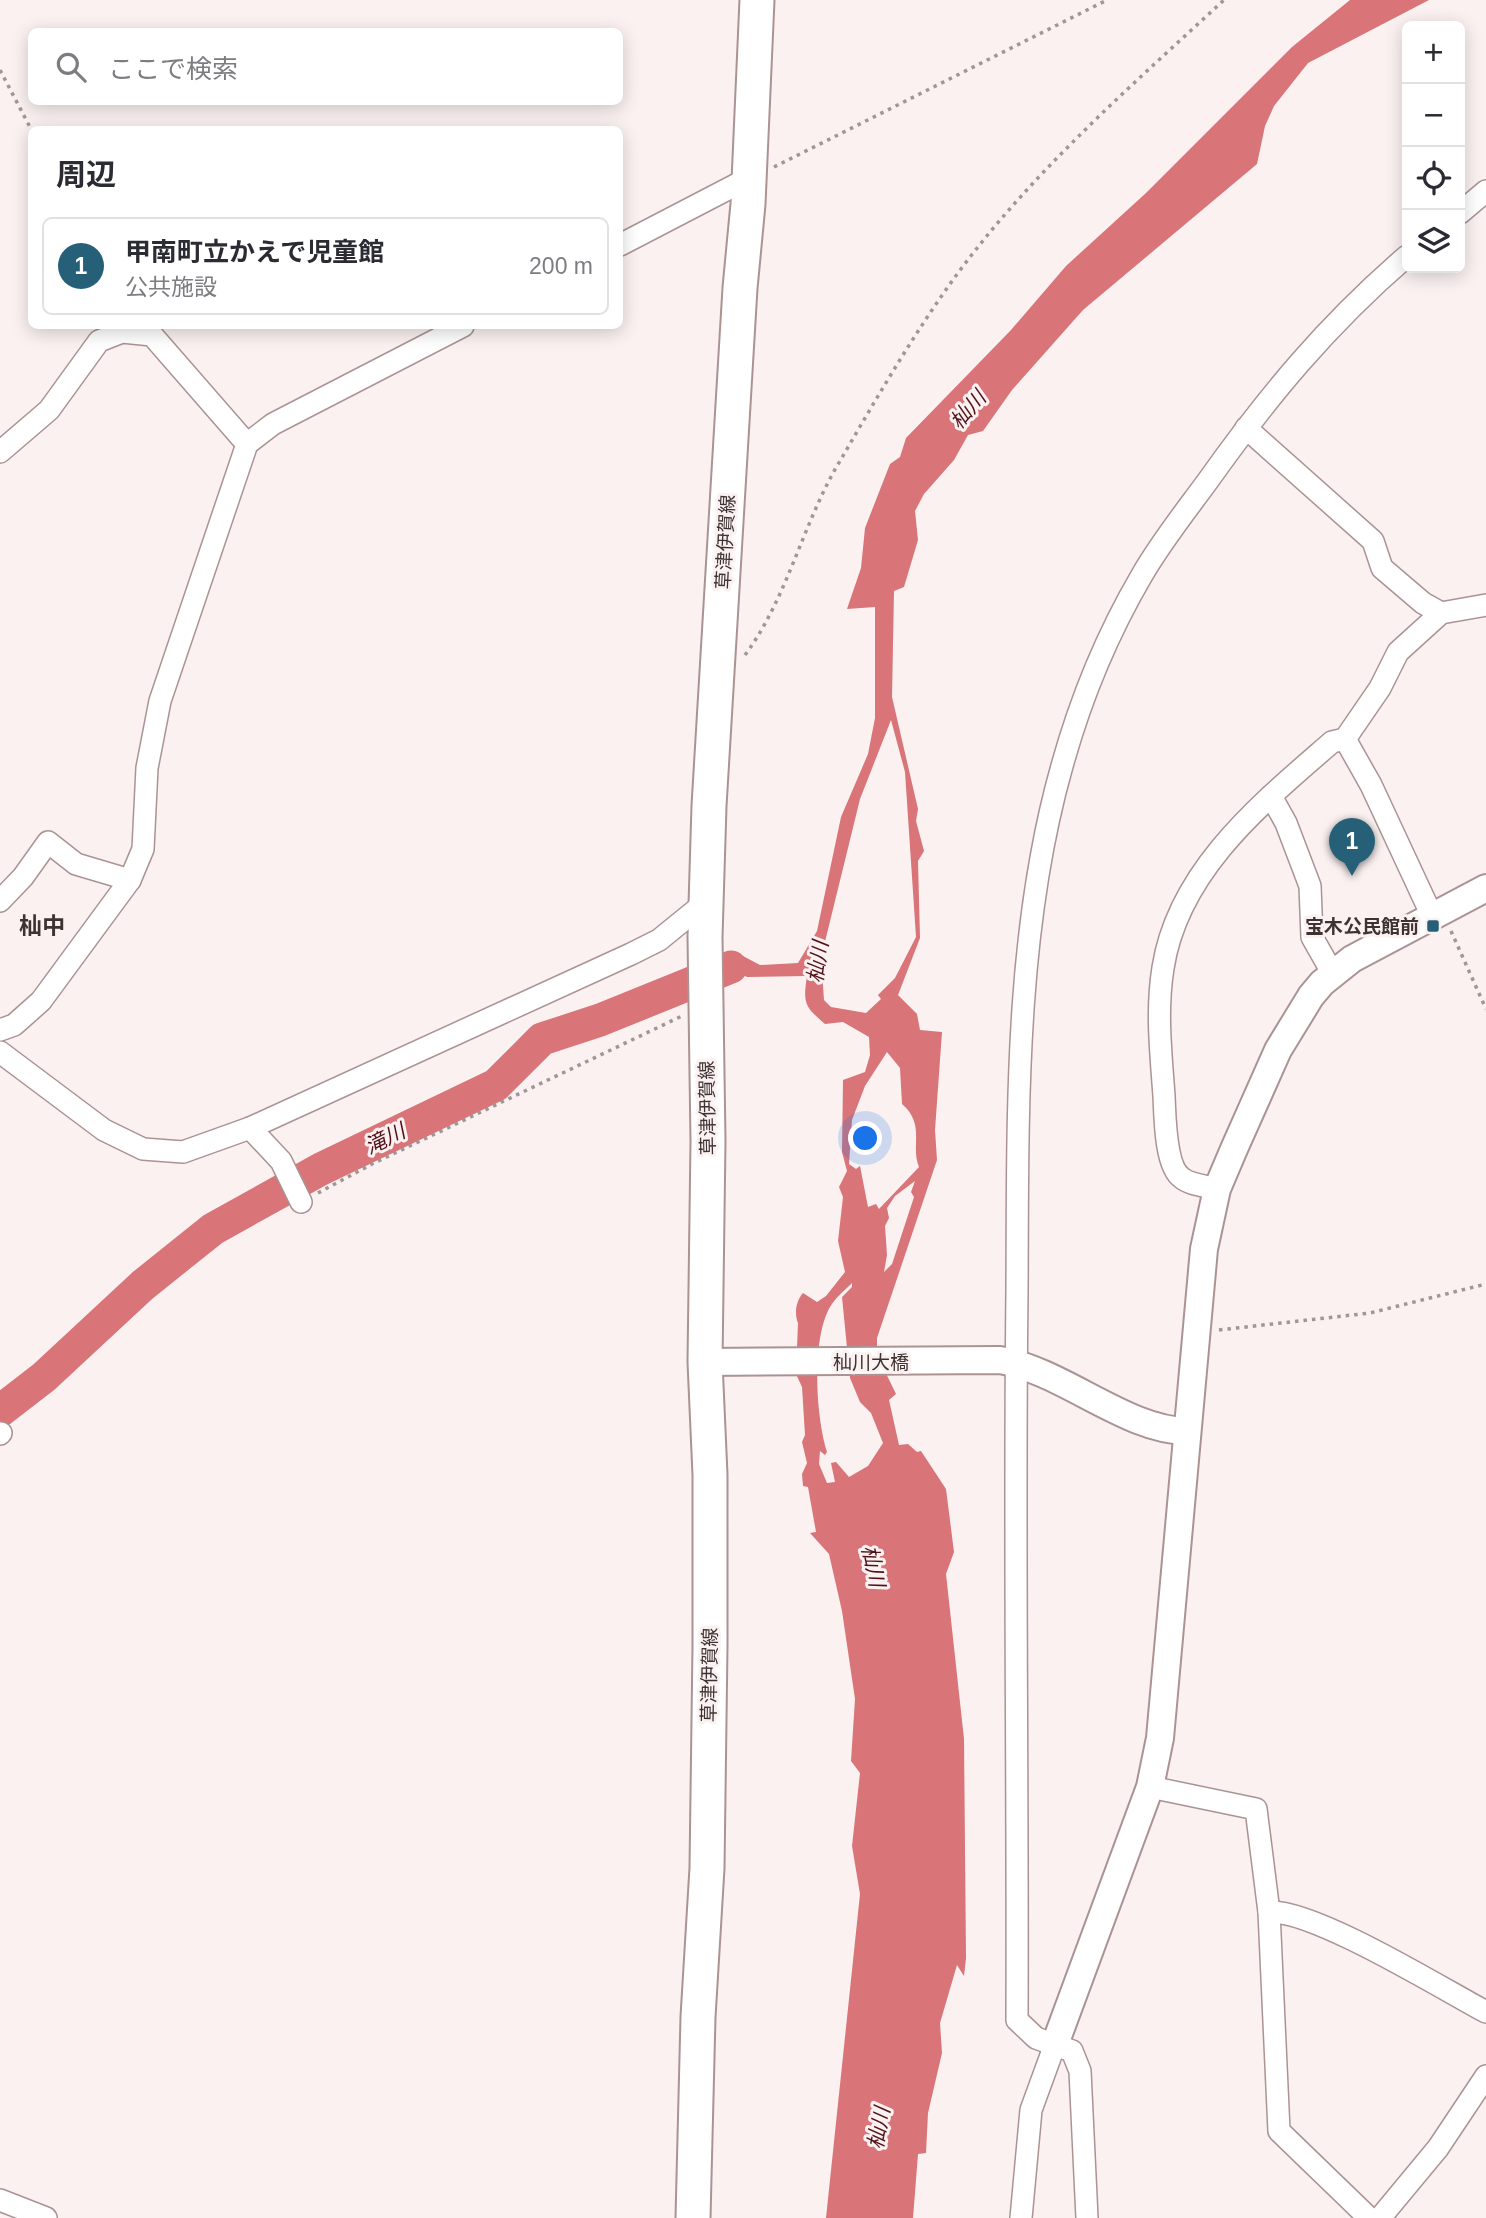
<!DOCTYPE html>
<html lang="ja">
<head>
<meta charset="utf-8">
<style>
  body { margin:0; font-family:Helvetica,"Noto Sans JP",sans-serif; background:#f2f2f3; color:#2b2b33 }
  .controls { position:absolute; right:21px; top:21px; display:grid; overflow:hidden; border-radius:10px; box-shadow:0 4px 18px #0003 }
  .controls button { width:63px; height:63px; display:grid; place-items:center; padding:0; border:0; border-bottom:2px solid #e1e1e2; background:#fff; color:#2b2b33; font:35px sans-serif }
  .you { position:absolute; left:866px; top:1139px; width:24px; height:24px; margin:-18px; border:5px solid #fff; border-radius:50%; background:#1a73e8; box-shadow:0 0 0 10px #1a73e833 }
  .badge { display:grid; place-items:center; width:46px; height:46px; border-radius:50%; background:#256078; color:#fff; font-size:23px; font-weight:700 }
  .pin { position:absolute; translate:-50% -58px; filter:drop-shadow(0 2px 4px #0008) }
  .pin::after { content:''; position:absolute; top:37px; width:24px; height:21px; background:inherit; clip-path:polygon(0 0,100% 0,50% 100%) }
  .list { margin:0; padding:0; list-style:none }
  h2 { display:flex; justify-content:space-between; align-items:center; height:91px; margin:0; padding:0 28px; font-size:30px }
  h2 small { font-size:23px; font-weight:400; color:#7c7c81 }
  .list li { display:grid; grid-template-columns:46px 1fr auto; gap:21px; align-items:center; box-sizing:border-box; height:98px; margin:0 14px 14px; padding:0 14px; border:2px solid #e1e1e2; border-radius:10px }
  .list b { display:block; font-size:26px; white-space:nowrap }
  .list p { margin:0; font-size:23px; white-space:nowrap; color:#7c7c81 }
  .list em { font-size:23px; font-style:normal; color:#7c7c81 }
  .icon { flex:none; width:38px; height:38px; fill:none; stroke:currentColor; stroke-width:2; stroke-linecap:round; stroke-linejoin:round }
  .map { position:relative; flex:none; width:1486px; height:2218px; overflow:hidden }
  .search { position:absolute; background:#fff; box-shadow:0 4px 18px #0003; left:28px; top:28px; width:595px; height:77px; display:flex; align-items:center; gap:18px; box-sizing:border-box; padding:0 24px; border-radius:10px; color:#7c7c81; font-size:26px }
  .panel { position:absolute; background:#fff; box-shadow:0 4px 18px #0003; left:28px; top:126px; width:595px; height:203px; border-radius:10px }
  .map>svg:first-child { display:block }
  .water { fill:#d97478; fill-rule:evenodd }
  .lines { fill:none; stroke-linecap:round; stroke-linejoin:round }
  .river { stroke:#d97478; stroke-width:33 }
  .minor-casing { stroke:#ab9393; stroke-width:24 }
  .tertiary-casing { stroke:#ab9393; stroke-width:30 }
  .primary-casing { stroke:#ab9393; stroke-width:37 }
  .path { stroke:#a09696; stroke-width:3.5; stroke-dasharray:3.5 5; stroke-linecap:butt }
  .minor { stroke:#fff; stroke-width:21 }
  .tertiary { stroke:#fff; stroke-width:26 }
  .primary { stroke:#fff; stroke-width:33 }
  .poi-dot { fill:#256078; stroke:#fbf1f1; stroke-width:2.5 }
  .labels { text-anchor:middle; stroke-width:6; stroke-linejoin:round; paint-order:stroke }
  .street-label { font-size:19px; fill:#3d3333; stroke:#fbf1f1 }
  .poi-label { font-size:19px; font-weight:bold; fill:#3d3333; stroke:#fbf1f1; text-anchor:end }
  .water-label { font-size:21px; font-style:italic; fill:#511119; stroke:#fbf1f1 }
  .quarter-label { font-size:23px; font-weight:bold; fill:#3d3333; stroke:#fbf1f1 }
</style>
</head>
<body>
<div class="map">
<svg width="1486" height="2218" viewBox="0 0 1486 2218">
  <rect width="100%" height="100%" fill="#fbf1f1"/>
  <path class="water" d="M 1350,0 L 1429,0 L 1308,63 L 1274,106 L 1265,126 L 1257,164 L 1083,310 L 1012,390 L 983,431 L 968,435 L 954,460 L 924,494 L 915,511 L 918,540 L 904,587 L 894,591 L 892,697 L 918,809 L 916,821 L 924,851 L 918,861 L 920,938 L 898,995 L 917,1014 L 920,1030 L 942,1032 L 935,1130 L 937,1160 L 877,1338 L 877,1355 L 896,1394 L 889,1400 L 899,1445 L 908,1444 L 917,1452 L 921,1451 L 946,1489 L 954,1552 L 946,1574 L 964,1739 L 966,1958 L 964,1976 L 957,1965 L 940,2023 L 942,2053 L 928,2113 L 926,2153 L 918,2154 L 913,2218 L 826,2218 L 860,1894 L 852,1846 L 860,1773 L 851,1761 L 855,1699 L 842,1611 L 829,1554 L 810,1533 L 816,1532 L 808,1487 L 803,1486 L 802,1474 L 807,1463 L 802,1442 L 805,1435 L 802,1387 L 796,1374 L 798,1323 C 794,1313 796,1301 803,1293 L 817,1302 L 826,1296 L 845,1272 L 838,1241 L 843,1197 L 839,1187 L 847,1171 L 842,1152 L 843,1080 L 865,1072 L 870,1055 L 869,1037 L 843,1022 L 825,1024 C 804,1006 803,1003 807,976 L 747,977 L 734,970 L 687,990 L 695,975 L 743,956 L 760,965 L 798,963 L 817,931 L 841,817 L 868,754 L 875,718 L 875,607 L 847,609 L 861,568 L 865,528 L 890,464 L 900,457 L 906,438 L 1011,330 L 1066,266 L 1146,193 L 1292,47 ZM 891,720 L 905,772 L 916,937 L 895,978 L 878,995 L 881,999 L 866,1013 L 831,1007 L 824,1000 L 821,958 L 860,799 ZM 887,1052 L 900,1068 L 902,1104 C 926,1125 910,1145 919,1167 L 879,1209 L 876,1204 L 868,1207 L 860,1166 L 856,1169 L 849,1164 L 852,1120 L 865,1086 ZM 915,1181 L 911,1192 L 914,1197 L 892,1264 L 884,1272 L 887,1255 L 885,1226 L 889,1218 L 887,1208 L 895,1196 ZM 852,1283 L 852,1287 L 842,1297 L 850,1378 L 860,1402 L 871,1413 L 883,1443 L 868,1466 L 849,1477 L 836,1462 L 831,1463 L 835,1482 L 827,1483 L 819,1464 L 820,1451 L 825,1455 L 827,1452 C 816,1418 811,1340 830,1307 C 835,1298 845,1290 852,1283 Z"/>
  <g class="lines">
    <polyline class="river" points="0,1411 44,1377 143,1285 213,1229 321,1169 496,1085 542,1039 600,1020 731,967"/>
    <defs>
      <g id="minor">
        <polyline points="1460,213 1486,191"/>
        <polyline points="620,245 747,179"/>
        <polyline points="1246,428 1373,541 1382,568 1423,603 1441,613"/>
        <polyline points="0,452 49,410 99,341 122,332 152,335 247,444"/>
        <polyline points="1345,739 1371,785 1432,916"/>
        <polyline points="1271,796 1286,823 1310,886 1312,937 1333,974"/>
        <polyline points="0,901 23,877 48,842 76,864 130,880"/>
        <polyline points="0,1030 14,1025 41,1001 130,880 143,849 147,768 160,701 247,444 273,424 463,326"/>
        <polyline points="0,1052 104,1130 143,1149 183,1152 250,1128 631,954 659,940 707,901"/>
        <polyline points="250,1128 281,1161 301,1202"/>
        <path d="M 1217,1189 C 1207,1186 1190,1185 1182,1178 C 1165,1167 1165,1116 1164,1096 C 1161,1054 1156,1011 1163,968 C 1178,870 1262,803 1332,742 L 1345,739 L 1380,688 L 1398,652 L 1441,613 L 1486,605"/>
        <polyline points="0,1434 1,1433"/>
        <polyline points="1150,1787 1256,1809 1269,1912 1279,2131 1369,2218"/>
        <path d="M 1269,1912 C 1313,1909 1441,1988 1486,2012"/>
        <polyline points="0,2200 46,2218"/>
        <polyline points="1021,2218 1031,2110 1054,2047"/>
        <path d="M 1087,2218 L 1080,2071 L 1072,2051 L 1036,2038 L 1017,2020 C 1018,1778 1014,1535 1017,1292 C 1018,1118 1014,935 1062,766 C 1080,701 1108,633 1142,575 C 1161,542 1185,512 1207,482 C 1268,396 1327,325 1407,256"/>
        <polyline points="1380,2218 1438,2148 1486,2076"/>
      </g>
      <g id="tertiary">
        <path d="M 705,1362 L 1000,1360 C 1063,1371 1127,1431 1187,1431"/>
        <polyline points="1054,2047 1150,1787 1160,1738 1204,1249 1217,1189 1234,1149 1278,1050 1311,996 1322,983 1352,959 1486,888"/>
      </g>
      <polyline id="primary" points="693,2218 698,2017 707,1868 710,1646 710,1475 705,1362 708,1141 705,937 709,806 740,288 748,204 757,0"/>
    </defs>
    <use href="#minor" class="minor-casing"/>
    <use href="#tertiary" class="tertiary-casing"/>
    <use href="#primary" class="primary-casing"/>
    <g class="path">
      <polyline points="0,70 32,131"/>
      <polyline points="774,167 1107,0"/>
      <path d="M 745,655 C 788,597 803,522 840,461 C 876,399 913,335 955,277 C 1031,173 1130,87 1224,0"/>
      <polyline points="1451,931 1486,1009"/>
      <polyline points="318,1193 372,1164 682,1016"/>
      <polyline points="1219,1330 1370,1313 1486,1284"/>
    </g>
    <use href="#minor" class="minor"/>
    <use href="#tertiary" class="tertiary"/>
    <use href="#primary" class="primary"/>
  </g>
  <rect class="poi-dot" x="1426" y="919" width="14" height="14" rx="3.5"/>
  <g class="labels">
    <g class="street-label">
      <text transform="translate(725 542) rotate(-87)" y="7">草津伊賀線</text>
      <text transform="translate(707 1108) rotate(-91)" y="7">草津伊賀線</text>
      <text x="871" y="1369">杣川大橋</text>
      <text transform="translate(709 1675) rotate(-89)" y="7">草津伊賀線</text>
    </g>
    <g class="poi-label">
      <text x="1419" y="933">宝木公民館前</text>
    </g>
    <g class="water-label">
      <text transform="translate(968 410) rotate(-49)" y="7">杣川</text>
      <text transform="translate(818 962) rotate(-82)" y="7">杣川</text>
      <text transform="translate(385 1139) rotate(-26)" y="7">滝川</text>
      <text transform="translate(873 1566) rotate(78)" y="7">杣川</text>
      <text transform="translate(879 2128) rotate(-80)" y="7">杣川</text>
    </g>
    <g class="quarter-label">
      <text x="42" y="934">杣中</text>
    </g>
  </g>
</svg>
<div class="controls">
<button>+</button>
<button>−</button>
<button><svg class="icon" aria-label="locate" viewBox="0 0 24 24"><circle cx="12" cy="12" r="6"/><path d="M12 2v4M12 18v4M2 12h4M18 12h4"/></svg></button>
<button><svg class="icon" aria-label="layers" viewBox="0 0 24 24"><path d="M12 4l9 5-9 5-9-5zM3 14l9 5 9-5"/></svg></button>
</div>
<div class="you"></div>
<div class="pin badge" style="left:1352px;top:876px">1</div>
<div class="search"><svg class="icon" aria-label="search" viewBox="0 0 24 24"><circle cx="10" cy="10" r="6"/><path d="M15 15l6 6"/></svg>ここで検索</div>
<section class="panel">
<h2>周辺<small></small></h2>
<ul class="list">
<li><span class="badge">1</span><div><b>甲南町立かえで児童館</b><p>公共施設</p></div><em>200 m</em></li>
</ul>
</section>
</div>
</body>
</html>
